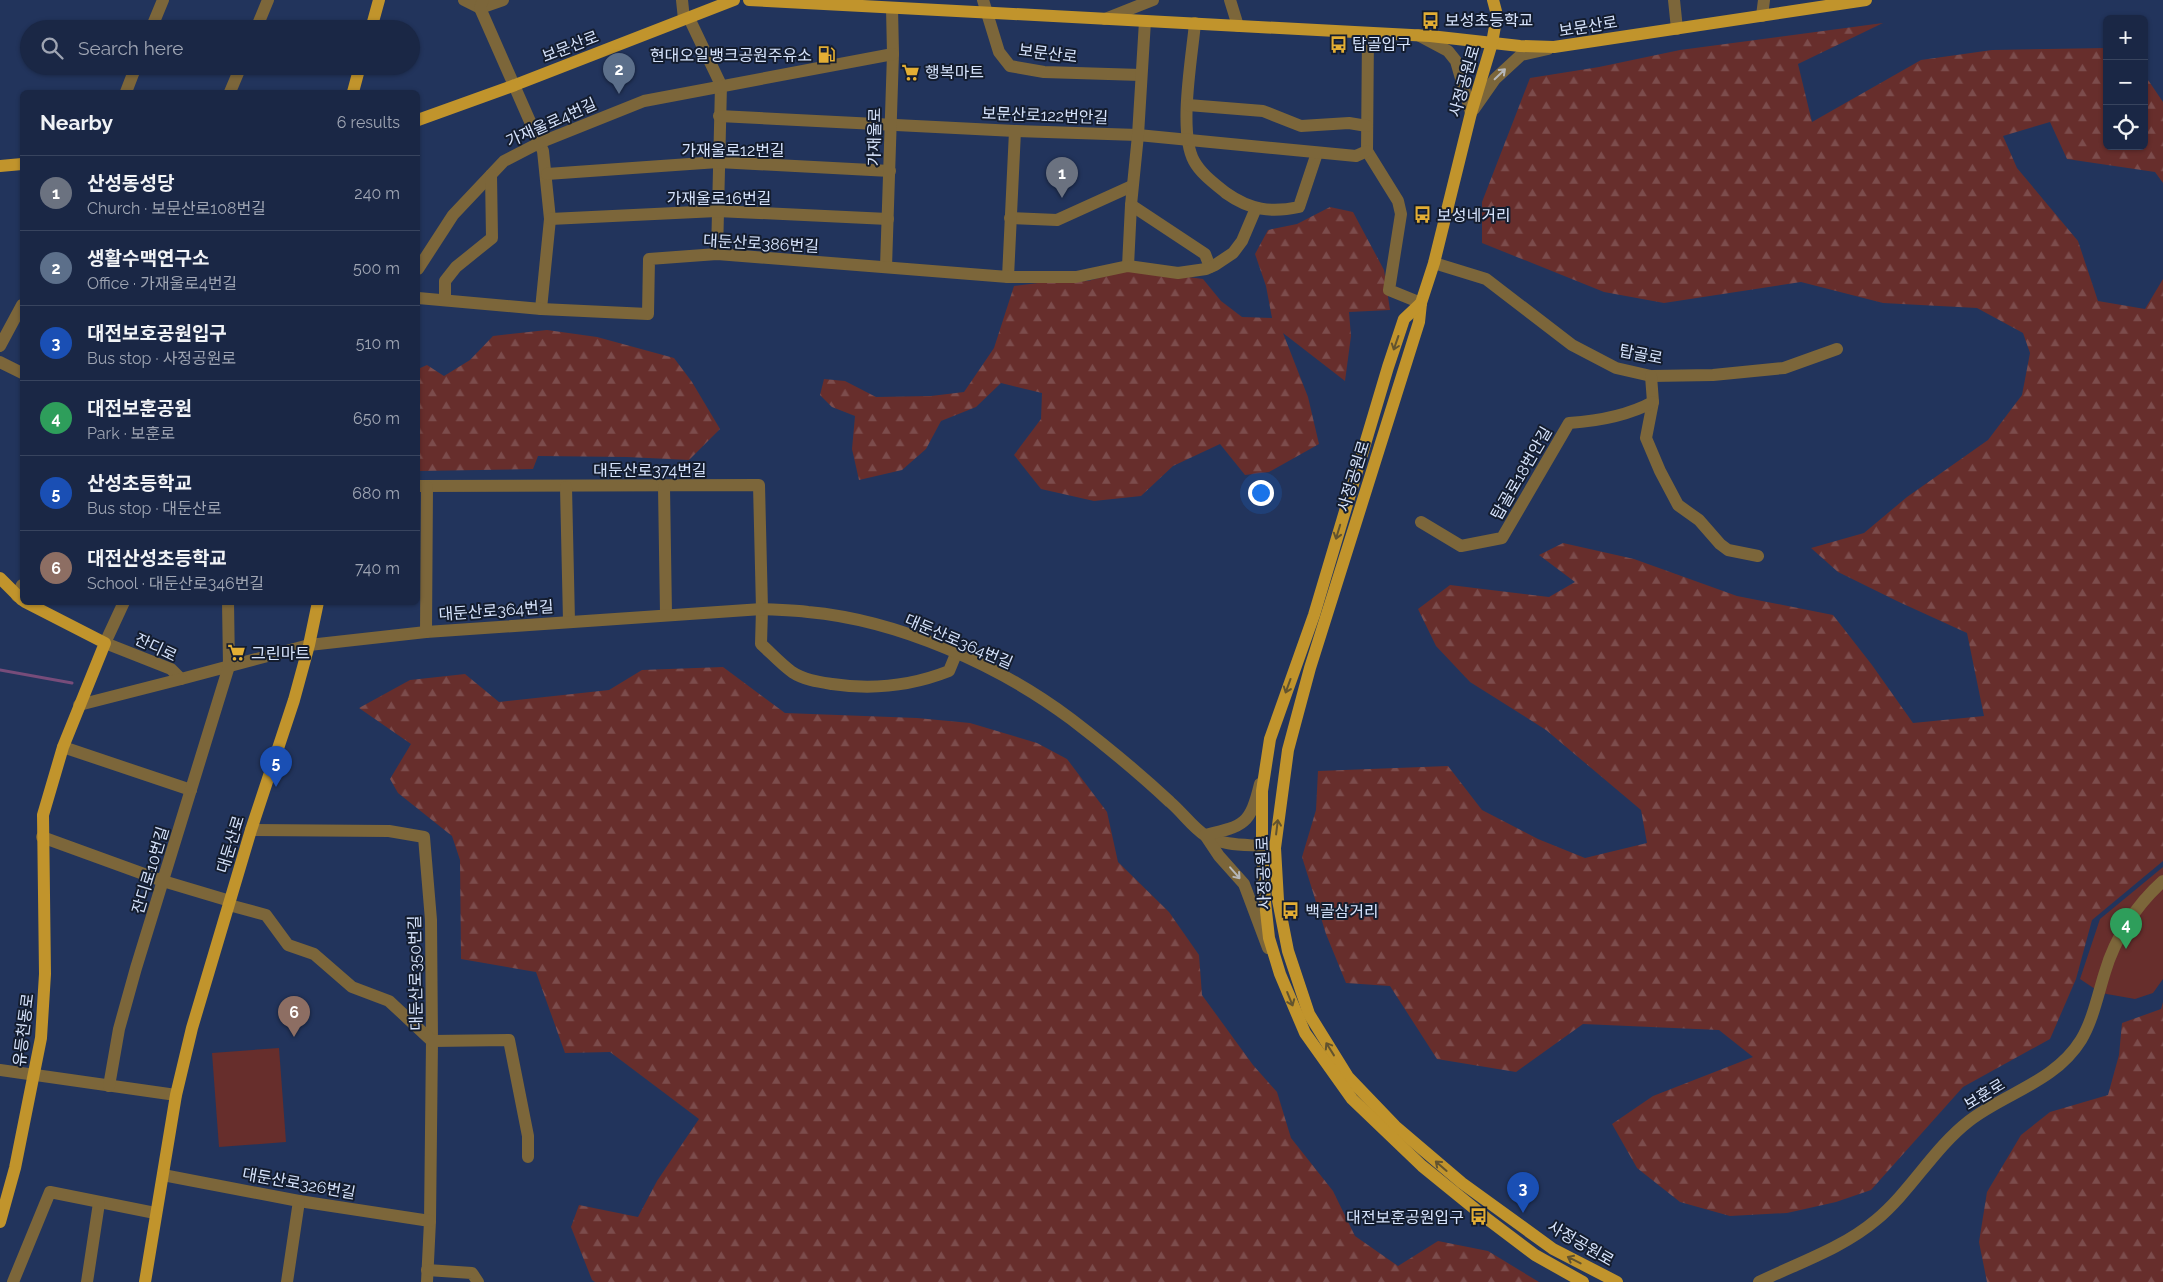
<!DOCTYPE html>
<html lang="en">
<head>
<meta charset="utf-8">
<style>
  body { margin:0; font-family:Raleway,"Noto Sans KR",sans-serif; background:#232f4c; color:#f1f3f6 }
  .controls { position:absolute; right:15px; top:15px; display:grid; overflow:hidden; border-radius:8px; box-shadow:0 1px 4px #0004 }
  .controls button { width:45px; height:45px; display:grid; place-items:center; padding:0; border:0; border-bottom:1px solid #38445e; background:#1a2745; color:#f1f3f6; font:25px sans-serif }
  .you { position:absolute; left:1260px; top:492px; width:18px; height:18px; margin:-12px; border:4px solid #fff; border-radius:50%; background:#1a73e8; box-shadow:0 0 0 8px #1a73e833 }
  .badge { display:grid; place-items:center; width:32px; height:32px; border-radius:50%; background:#e3ae34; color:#fff; font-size:16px; font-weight:700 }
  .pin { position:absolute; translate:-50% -41px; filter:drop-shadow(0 1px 2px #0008) }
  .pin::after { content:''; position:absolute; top:26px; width:18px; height:15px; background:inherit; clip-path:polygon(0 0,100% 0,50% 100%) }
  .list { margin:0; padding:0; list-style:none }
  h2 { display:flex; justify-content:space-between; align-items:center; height:65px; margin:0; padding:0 20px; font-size:21px }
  h2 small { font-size:16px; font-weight:400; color:#9fa5b3 }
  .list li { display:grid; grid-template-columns:32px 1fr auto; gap:15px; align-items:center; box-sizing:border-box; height:75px; padding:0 20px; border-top:1px solid #38445e }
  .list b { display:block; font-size:19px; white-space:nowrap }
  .list p { margin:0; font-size:16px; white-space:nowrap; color:#9fa5b3 }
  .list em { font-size:16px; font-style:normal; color:#9fa5b3 }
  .icon { flex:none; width:28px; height:28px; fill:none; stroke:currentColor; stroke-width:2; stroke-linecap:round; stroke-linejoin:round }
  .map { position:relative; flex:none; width:2163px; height:1282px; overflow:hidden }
  .search { position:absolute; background:#1a2745; box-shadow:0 1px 4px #0004; left:20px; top:20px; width:400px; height:55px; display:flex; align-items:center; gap:12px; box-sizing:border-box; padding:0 18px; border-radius:28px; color:#9fa5b3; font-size:19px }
  .panel { position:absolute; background:#1a2745; box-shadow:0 1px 4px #0004; left:20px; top:90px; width:400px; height:515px; border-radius:8px }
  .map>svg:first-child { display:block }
  .forest { fill:url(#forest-firs) }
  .park { fill:#672e2c }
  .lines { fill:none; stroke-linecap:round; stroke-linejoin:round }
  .stream { stroke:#774c7a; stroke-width:3 }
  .minor { stroke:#7c663a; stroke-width:12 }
  .major { stroke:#c1942c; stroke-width:12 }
  .oneway { stroke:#b6b7b8 }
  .oneway2 { stroke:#62532e }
  .labels { text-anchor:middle; stroke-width:4; stroke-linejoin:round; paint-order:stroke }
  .poi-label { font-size:16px; fill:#d6e3fc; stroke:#141d2f; text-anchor:start }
  .street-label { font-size:16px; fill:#d6e3fc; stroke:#141d2f }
</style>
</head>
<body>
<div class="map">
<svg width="2163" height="1282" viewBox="0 0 2163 1282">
  <defs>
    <pattern id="forest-firs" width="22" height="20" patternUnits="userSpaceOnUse" patternTransform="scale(1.25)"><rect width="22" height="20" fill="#672e2c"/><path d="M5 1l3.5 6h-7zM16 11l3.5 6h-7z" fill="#7c4c4c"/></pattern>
  </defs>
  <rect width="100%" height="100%" fill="#22345c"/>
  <g class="forest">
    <polygon points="1883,23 1798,64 1812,122 1921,60 1992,50 2107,48 2107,146 2144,146 2144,74 2163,102 2163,183 2155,172 2067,159 2050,122 2003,136 2017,168 2078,241 2098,301 2145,309 2163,279 2163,861 2092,920 2076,979 2050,1039 1963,1087 1871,1190 1836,1202 1787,1213 1730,1216 1680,1202 1637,1168 1612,1124 1653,1096 1753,1057 1719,1030 1583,1024 1516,1072 1437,1059 1390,986 1346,983 1326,934 1302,857 1316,810 1318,771 1448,766 1482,810 1538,839 1585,858 1647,843 1641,810 1546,730 1470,682 1436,646 1418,609 1450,585 1549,597 1575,582 1539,555 1563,543 1634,559 1737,596 1833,615 1872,665 1913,723 1984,716 1967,633 1899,602 1838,572 1811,548 1864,533 1907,497 1988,440 2022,395 2030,353 2023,333 1977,308 1883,303 1801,282 1664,303 1604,292 1482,243 1482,202 1530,78 1599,67 1680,50"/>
    <polygon points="1330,207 1353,212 1384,270 1390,310 1349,312 1351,336 1345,381 1283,333 1308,397 1319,444 1269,472 1245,475 1220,444 1173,466 1141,496 1094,501 1041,489 1014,455 1041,419 1042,393 1001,383 976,407 941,421 926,449 902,470 859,480 852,449 855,416 832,407 820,395 824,379 845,381 876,397 931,396 964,392 994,348 1014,286 1038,283 1088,281 1131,269 1203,279 1221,301 1242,317 1272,318 1266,286 1255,254 1268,230 1297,224"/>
    <polygon points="547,330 597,337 674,358 692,382 720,429 689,460 627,457 538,456 533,469 418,471 418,369 427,365 444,376 470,360 493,336"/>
    <polygon points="723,667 785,713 917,718 970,723 1037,743 1067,759 1107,812 1118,862 1169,912 1199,955 1202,995 1253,1065 1277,1092 1291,1138 1333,1191 1355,1236 1398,1266 1438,1241 1488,1251 1539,1282 595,1282 592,1280 571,1227 579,1205 638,1217 657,1181 699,1119 610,1052 565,1053 536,972 461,959 460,860 452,836 398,793 390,779 411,744 359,708 410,680 465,674 499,702 609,690 642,670"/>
    <polygon points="2163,1002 2163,1282 1987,1282 1979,1242 1987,1192 2021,1135 2050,1112 2108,1095 2119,1055 2122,1023 2161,1009"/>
  </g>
  <g class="park">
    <polygon points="2163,867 2163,979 2153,993 2135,999 2101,993 2080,979 2100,919"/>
    <polygon points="279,1048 286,1142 219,1147 212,1053"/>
  </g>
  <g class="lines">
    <polyline class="stream" points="0,670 72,683"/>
    <g class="minor">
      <polyline points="464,0 480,8 503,0"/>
      <polyline points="483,0 480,8 543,151 550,219 541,309"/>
      <polyline points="682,0 684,19"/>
      <polyline points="983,0 999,52 1010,66 1044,72 1141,75"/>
      <polyline points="1230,0 1238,26"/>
      <polyline points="1674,0 1677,29"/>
      <polyline points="1762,16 1764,0"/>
      <polyline points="689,18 721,85 717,254"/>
      <polyline points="1105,19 1153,0"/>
      <path d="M 1195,23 C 1192,57 1178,132 1194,161 C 1201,174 1215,184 1226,193 C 1250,210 1271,213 1299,207 L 1317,153"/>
      <polyline points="151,29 163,0"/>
      <polyline points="256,29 268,0"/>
      <polyline points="1368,33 1367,151 1398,201 1401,214 1389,290 1421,303"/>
      <polyline points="1418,35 1448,51 1456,61 1471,113"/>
      <polyline points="126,92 136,66"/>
      <polyline points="230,92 241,66"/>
      <polyline points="1188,105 1263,111 1301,126 1349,123 1367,126"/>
      <polyline points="1474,109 1495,79 1521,55 1548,49"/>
      <polyline points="719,116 1015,131 1138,135 1356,156 1367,151"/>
      <polyline points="547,174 718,162 890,171"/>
      <polyline points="1131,205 1205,254 1210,267"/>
      <polyline points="1010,218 1057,220 1132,186"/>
      <polyline points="550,219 717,211 888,219"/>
      <polyline points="1434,263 1486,279 1572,345 1616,368 1651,376 1713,375 1784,368 1837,349"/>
      <polyline points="1128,266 1131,205 1138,135 1145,21"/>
      <polyline points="886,267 893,54 892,8"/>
      <polyline points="418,269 453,215 504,161 539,143 644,101 893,54"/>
      <polyline points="1008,277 1015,131"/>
      <polyline points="418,298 541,309 648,314 649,259 717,254 1008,277 1076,277 1128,266 1178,273 1206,269 1215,265 1233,253 1242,241 1256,208"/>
      <polyline points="445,300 445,281 456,267 492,238 491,175"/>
      <polyline points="0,346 22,305"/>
      <polyline points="0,362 22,373"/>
      <polyline points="1651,376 1653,402 1646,438 1660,471 1678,505 1699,520 1720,544 1728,550 1758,556"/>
      <path d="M 418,486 L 759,485 L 762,609 L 761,644 C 771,653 781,664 792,672 C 804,680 819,682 832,684 C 872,690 911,686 949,671 L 956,654"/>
      <polyline points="566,487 569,621"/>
      <polyline points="664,487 666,614"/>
      <path d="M 1421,522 L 1461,546 L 1502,538 L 1569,423 C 1599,421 1627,416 1653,402"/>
      <polyline points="17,596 22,585"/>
      <path d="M 124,602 L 105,643 L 171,669 L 181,679 L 309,645 L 426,632 L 762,609 C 777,610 793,610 808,612 C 898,620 999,665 1071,719 C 1105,745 1139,773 1170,802 C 1182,812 1193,828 1206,836 C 1226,847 1251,844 1272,847"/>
      <polyline points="426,632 427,487"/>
      <polyline points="79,705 181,679"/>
      <polyline points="63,747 191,790"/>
      <path d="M 1260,784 C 1250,825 1244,826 1205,835 L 1219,856 L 1244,884 L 1268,948"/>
      <polyline points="251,830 389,831 424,837 431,920 432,1041 430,1221 427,1282"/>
      <polyline points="42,837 163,881 230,901"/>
      <polyline points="229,905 266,915 288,945 314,954 352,987 389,1001 432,1041 509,1040 528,1136 528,1157"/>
      <polyline points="0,1070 176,1095"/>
      <polyline points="109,1086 119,1029 136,968 229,666 228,602"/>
      <polyline points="163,1175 299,1201 430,1221"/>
      <polyline points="427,1270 472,1273 478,1282"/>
      <polyline points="13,1282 50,1192 155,1213"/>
      <polyline points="87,1282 99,1203"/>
      <polyline points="287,1282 299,1201"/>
      <path d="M 1759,1282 C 1798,1263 1843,1248 1876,1220 C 1911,1191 1933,1149 1969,1121 C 2005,1093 2055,1082 2081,1040 C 2093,1020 2098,994 2105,972 C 2115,938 2136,905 2163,881"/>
    </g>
    <g class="major">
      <polyline points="749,0 1430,36 1520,46 1554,47 1866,0"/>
      <polyline points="1493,0 1497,15 1492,43 1471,113 1434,263 1421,303 1419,322 1310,668 1288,750 1275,848 1278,900 1288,951 1309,1014 1348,1077 1395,1126 1462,1183 1553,1249 1617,1282"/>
      <polyline points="371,29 379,0"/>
      <polyline points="353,92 360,66"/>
      <polyline points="418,120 515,85 734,0"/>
      <polyline points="0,166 22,164"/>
      <polyline points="1421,303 1404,319 1388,367 1314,615 1270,739 1262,791 1262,846 1265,902 1269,938 1280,974 1305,1033 1352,1099 1422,1166 1486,1218 1535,1255 1583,1282"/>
      <polyline points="0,578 22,600"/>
      <polyline points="0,1222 15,1168 41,1038 45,974 43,815 63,747 105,643 25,602"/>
      <polyline points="145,1282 176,1095 192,1028 251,830 294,700 309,645 318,602"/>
    </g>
  </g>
  <defs><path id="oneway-shaft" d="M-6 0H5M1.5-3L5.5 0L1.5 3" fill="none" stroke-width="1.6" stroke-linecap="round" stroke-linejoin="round" transform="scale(1.25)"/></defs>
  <g class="oneway">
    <use href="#oneway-shaft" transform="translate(1500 74) rotate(-44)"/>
    <use href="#oneway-shaft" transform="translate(1235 873) rotate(49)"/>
  </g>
  <g class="oneway2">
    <use href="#oneway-shaft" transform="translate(1396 343) rotate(109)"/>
    <use href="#oneway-shaft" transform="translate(1338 532) rotate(107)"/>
    <use href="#oneway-shaft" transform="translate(1288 686) rotate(110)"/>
    <use href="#oneway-shaft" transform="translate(1277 827) rotate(-83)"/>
    <use href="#oneway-shaft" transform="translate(1290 999) rotate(68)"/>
    <use href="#oneway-shaft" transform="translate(1330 1049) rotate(-122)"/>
    <use href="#oneway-shaft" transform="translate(1441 1166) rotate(-139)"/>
    <use href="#oneway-shaft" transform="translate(1574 1260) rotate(-153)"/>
  </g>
  <defs>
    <symbol id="bus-bare" viewBox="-9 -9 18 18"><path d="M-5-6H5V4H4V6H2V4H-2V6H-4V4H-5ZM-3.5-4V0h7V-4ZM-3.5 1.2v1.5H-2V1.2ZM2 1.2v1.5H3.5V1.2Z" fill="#e3ae34" stroke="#141d2f" stroke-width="2.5" paint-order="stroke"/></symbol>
    <symbol id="fuel-bare" viewBox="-9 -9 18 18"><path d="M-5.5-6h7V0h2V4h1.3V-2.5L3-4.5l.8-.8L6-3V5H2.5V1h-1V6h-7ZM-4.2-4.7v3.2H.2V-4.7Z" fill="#e3ae34" stroke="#141d2f" stroke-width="2.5" paint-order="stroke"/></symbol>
    <symbol id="supermarket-bare" viewBox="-9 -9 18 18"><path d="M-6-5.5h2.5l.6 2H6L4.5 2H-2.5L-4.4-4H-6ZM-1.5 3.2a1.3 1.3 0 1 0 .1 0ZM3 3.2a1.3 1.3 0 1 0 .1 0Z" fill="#e3ae34" stroke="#141d2f" stroke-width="2.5" paint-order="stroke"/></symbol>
  </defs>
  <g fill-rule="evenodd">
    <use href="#bus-bare" x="1418" y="8" width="25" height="25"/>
    <use href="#bus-bare" x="1326" y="32" width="25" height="25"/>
    <use href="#fuel-bare" x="814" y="42" width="25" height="25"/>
    <use href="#supermarket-bare" x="898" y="60" width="25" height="25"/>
    <use href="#bus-bare" x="1410" y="202" width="25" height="25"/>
    <use href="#supermarket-bare" x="224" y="640" width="25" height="25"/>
    <use href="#bus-bare" x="1278" y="898" width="25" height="25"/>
    <use href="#bus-bare" x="1466" y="1204" width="25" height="25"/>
  </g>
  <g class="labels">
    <g class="poi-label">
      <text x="1445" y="26">보성초등학교</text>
      <text x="1352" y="50">탑골입구</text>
      <text x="812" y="61" text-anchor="end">현대오일뱅크공원주유소</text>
      <text x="925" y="78">행복마트</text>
      <text x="1437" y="221">보성네거리</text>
      <text x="251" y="659">그린마트</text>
      <text x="1305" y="917">백골삼거리</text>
      <text x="1464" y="1223" text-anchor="end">대전보훈공원입구</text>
    </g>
    <g class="street-label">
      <text transform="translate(1588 26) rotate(-9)" y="6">보문산로</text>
      <text transform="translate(570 46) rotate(-21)" y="6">보문산로</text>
      <text transform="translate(1048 53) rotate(7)" y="6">보문산로</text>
      <text transform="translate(1464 81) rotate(-74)" y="6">사정공원로</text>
      <text transform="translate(1045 115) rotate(2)" y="6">보문산로122번안길</text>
      <text transform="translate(551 122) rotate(-24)" y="6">가재울로4번길</text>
      <text transform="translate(874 137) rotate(-89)" y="6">가재울로</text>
      <text x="733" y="156">가재울로12번길</text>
      <text x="719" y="204">가재울로16번길</text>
      <text transform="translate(761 243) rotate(3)" y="6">대둔산로386번길</text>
      <text transform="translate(1641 354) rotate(11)" y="6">탑골로</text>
      <text x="650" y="476">대둔산로374번길</text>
      <text transform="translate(1521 473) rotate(-60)" y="6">탑골로18번안길</text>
      <text transform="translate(1353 476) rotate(-73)" y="6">사정공원로</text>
      <text transform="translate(496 610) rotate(-4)" y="6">대둔산로364번길</text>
      <text transform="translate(959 641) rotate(23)" y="6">대둔산로364번길</text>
      <text transform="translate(156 647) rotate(25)" y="6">잔디로</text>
      <text transform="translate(230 844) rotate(-73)" y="6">대둔산로</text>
      <text transform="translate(150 870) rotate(-73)" y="6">잔디로10번길</text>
      <text transform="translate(1263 873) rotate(-92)" y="6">사정공원로</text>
      <text transform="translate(415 973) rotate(-91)" y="6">대둔산로350번길</text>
      <text transform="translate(23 1030) rotate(-83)" y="6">유등천동로</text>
      <text transform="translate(1984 1094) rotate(-31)" y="6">보훈로</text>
      <text transform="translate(299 1183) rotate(10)" y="6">대둔산로326번길</text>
      <text transform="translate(1581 1243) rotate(30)" y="6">사정공원로</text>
    </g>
  </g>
</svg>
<div class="controls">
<button>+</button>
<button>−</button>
<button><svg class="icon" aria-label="locate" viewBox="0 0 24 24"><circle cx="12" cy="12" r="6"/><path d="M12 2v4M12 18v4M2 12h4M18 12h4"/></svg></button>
</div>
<div class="you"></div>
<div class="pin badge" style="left:1062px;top:198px;background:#6b7280">1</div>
<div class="pin badge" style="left:619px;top:94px;background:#5c6f8a">2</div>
<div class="pin badge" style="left:1523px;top:1213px;background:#1a4fb4">3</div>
<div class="pin badge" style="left:2126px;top:949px;background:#2e9e5b">4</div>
<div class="pin badge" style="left:276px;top:787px;background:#1a4fb4">5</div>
<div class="pin badge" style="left:294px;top:1037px;background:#8d6e63">6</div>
<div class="search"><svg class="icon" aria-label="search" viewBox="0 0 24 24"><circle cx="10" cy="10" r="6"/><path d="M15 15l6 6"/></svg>Search here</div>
<section class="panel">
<h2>Nearby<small>6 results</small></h2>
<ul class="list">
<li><span class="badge" style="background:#6b7280">1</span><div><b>산성동성당</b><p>Church · 보문산로108번길</p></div><em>240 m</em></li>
<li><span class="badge" style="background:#5c6f8a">2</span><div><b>생활수맥연구소</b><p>Office · 가재울로4번길</p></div><em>500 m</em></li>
<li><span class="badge" style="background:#1a4fb4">3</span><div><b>대전보호공원입구</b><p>Bus stop · 사정공원로</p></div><em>510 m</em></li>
<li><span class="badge" style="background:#2e9e5b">4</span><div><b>대전보훈공원</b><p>Park · 보훈로</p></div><em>650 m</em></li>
<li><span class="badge" style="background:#1a4fb4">5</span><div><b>산성초등학교</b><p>Bus stop · 대둔산로</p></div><em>680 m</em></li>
<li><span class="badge" style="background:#8d6e63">6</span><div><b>대전산성초등학교</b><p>School · 대둔산로346번길</p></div><em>740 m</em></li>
</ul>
</section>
</div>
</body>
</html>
